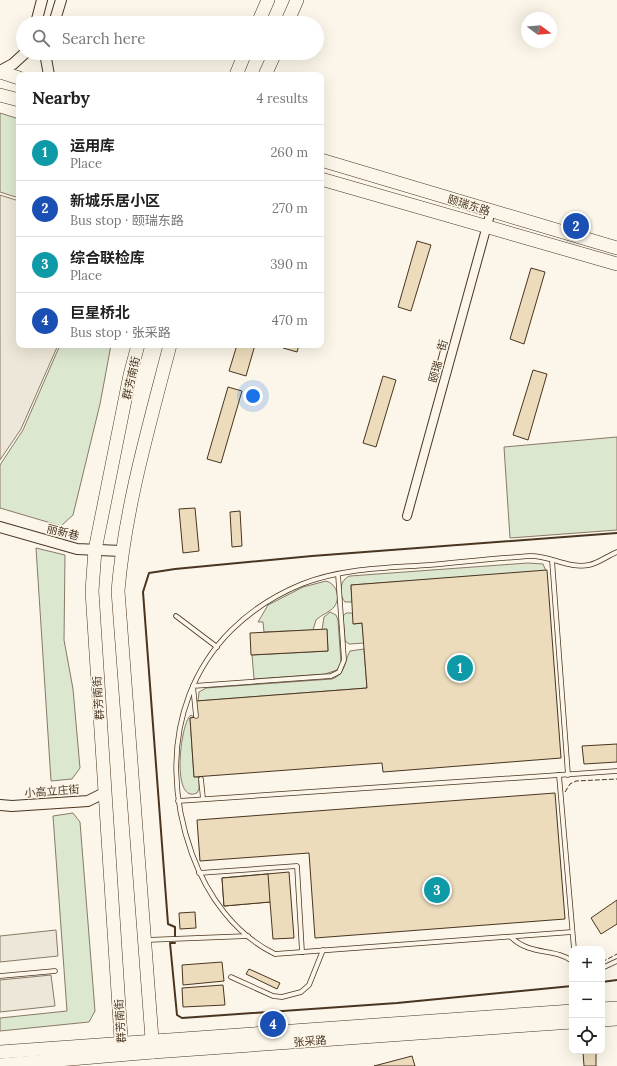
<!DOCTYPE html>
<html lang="en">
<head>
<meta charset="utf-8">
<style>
  body { margin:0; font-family:Lora,"Noto Sans SC",serif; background:#f2f2f2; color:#222 }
  .controls { position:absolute; right:12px; bottom:12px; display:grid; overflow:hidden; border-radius:8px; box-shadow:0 4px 16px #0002 }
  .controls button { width:36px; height:36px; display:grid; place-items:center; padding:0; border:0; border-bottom:1px solid #e0e0e0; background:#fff; color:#222; font:20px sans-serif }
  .compass { position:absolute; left:521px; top:12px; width:36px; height:36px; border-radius:50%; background:#fff; box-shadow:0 4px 16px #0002; rotate:106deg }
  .you { position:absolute; left:253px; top:396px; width:14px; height:14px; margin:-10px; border:3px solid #fff; border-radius:50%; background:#1a73e8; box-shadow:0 0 0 6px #1a73e833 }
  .badge { display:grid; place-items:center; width:26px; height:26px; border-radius:50%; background:#c62828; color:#fff; font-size:13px; font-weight:700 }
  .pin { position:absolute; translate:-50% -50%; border:2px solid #fff; box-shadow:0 1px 4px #0006 }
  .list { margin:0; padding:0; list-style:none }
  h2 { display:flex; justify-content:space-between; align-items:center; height:52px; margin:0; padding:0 16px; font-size:17px }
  h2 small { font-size:13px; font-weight:400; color:#767676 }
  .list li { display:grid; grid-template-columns:26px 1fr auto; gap:12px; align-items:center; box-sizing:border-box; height:56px; padding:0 16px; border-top:1px solid #e0e0e0 }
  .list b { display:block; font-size:15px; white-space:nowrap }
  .list p { margin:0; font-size:13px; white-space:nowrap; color:#767676 }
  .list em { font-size:13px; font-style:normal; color:#767676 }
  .icon { flex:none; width:22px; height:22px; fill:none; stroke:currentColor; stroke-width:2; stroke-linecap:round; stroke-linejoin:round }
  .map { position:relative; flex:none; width:617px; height:1066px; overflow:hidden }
  .search { position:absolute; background:#fff; box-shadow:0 4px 16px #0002; left:16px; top:16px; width:308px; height:44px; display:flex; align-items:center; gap:10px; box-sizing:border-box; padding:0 14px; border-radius:22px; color:#767676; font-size:15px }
  .panel { position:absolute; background:#fff; box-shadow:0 4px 16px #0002; left:16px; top:72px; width:308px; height:276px; border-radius:8px }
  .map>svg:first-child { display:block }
  .green { fill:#dce7d0; stroke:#887966 }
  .parking { fill:#ede7d9; stroke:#887966 }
  .building { fill:#ecdcbc; stroke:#4a3520 }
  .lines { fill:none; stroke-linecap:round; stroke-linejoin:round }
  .service-casing { stroke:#4a3520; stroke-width:5.5 }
  .minor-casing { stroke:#4a3520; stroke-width:10 }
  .tertiary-casing { stroke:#4a3520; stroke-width:12 }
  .primary-casing { stroke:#4a3520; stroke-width:14 }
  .service { stroke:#fbf6e9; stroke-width:4 }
  .minor { stroke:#fbf6e9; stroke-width:8 }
  .tertiary { stroke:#fbf6e9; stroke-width:10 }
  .primary { stroke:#fbf6e9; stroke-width:13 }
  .fence { stroke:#4a3520; stroke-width:1; stroke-dasharray:5 2; stroke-linecap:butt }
  .wall { stroke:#4a3520; stroke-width:2 }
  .labels { text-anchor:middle; stroke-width:3; stroke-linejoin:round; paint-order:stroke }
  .street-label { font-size:11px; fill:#4a3520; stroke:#fbf6e9 }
</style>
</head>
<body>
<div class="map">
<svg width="617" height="1066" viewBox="0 0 617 1066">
  <rect width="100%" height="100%" fill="#fbf6e9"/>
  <g class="green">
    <polygon points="0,113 19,119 19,198 0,192"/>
    <polygon points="60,345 111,345 100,404 73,515 61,526 0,508 0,465 23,430"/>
    <polygon points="617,437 617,530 510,538 504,447"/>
    <polygon points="36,548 65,555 64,640 73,689 80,768 72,779 51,781"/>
    <path d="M 528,563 L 543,564 L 546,571 L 351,585 L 352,602 L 345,602 C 338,594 340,579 350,576 Z"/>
    <path d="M 326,581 C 337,584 341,598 334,607 C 330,612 321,615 316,620 L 313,630 L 264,632 L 263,622 L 258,622 L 268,605 L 303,587 Z"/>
    <polygon points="330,612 336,615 338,620 341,663 337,670 325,674 254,679 252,655 328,651 327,630 322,630 324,617"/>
    <polygon points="346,613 353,613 354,624 362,623 364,643 349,644 345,641 343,616"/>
    <path d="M 364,649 L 367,688 L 198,701 L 199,692 L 206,688 L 332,679 C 346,674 344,662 350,651 Z"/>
    <path d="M 191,715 L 194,717 L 190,718 L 194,777 L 199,777 L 199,789 L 197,793 C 170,805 181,720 191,715 Z"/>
    <polygon points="73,813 80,822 95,1011 89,1022 0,1031 0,1018 67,1011 53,816"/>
  </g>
  <g class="parking">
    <polygon points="0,195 19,201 19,345 58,345 21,429 0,460"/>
    <polygon points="56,930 58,956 0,962 0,936"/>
    <polygon points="51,975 55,1006 0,1012 0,980"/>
  </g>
  <g class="building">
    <polygon points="417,241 431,245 411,311 398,307"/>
    <polygon points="531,268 545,272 524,344 510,339"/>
    <polygon points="237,345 255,345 246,376 229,371"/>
    <polygon points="284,345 299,345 297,352 283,348"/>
    <polygon points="533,370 547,374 528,440 513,435"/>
    <polygon points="383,376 396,380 376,447 363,443"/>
    <polygon points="228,387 242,391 221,463 207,459"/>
    <polygon points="195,508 199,551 183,553 179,509"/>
    <polygon points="240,511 242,546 232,547 230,512"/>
    <polygon points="547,570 561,758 383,772 382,763 194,777 190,718 197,717 196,701 367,688 362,623 353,624 351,585"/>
    <polygon points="327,629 328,651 251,655 250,633"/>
    <polygon points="617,744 617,762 584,764 582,746"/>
    <polygon points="555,793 565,919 315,938 309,853 200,861 197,820"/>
    <polygon points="289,872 294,938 273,939 270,902 224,906 222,878"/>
    <polygon points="268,874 270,902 224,906 222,878"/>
    <polygon points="617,900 617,924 601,934 591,918"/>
    <polygon points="195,912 196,928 180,929 179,913"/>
    <polygon points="222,962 224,981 183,985 182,965"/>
    <polygon points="249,969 280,983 277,989 246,974"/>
    <polygon points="223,985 225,1005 183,1007 182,988"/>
    <polygon points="596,1051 596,1066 584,1066 583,1052"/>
    <polygon points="412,1056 415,1066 374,1066"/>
  </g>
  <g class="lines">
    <defs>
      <g id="service">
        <polyline points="552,560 568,775"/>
        <polyline points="176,616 217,647"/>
        <polyline points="196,716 193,686 331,676 339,672 344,660 338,574"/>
        <polyline points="559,775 574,949"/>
        <polyline points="201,779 203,799"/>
        <polyline points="178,801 617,771"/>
        <polyline points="199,873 297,866 302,952"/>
        <path d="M 572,932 L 275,954 C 234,934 207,895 192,854 C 152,743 188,631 302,584 C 342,568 387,568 429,565 C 463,562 497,558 531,556 C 551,556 569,569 589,565 C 599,563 607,556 617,552"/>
        <path d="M 511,937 C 530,956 555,948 572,961"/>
        <polyline points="146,940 248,936"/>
        <polyline points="602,968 617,961"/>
        <polyline points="0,976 55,971"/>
        <polyline points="231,977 273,996 282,997 301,992 309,985 323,950"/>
      </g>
      <polyline id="minor" points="407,516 491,211"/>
      <g id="tertiary">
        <polyline points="36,23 42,0"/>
        <polyline points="54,23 61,0"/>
        <polyline points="45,53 49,75"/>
        <polyline points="0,71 13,64 25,53"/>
        <polyline points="0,527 77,549 121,551"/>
        <polyline points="0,805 12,806 88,801 104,793"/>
      </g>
      <g id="primary">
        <polyline points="258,23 268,0"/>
        <polyline points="287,23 297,0"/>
        <polyline points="0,72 19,78"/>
        <polyline points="236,75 245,53"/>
        <polyline points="265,75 275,53"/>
        <polyline points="0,95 19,100"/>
        <polyline points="321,160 617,248"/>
        <polyline points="321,179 617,264"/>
        <polyline points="602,1009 617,1008"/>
        <polyline points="602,1020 617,1019"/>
        <polyline points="0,1052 572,1011"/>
        <path d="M 153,1052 L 118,591 C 125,508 149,426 170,345"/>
        <polyline points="122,1054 92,591 95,550 130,375 138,345"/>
        <polyline points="0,1065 153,1052 572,1022"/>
      </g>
    </defs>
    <use href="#service" class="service-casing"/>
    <use href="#minor" class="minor-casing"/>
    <use href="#tertiary" class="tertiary-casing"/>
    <use href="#primary" class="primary-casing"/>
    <use href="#service" class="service"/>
    <use href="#minor" class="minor"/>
    <use href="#tertiary" class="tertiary"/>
    <use href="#primary" class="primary"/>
    <g class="fence">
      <polyline points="565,792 570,784 576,781 617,779"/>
      <polyline points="602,962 617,954"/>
    </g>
    <g class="wall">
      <polyline points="175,936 175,927 168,924 143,592 149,573 175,569 312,556 617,533"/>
      <polyline points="175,943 170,943 177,1015 182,1018 397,1003 572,986"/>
      <polyline points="602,982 617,980"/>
    </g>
  </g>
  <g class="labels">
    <g class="street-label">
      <text transform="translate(469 205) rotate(17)" y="4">颐瑞东路</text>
      <text transform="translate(438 361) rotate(-75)" y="4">颐瑞一街</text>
      <text transform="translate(131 378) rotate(-77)" y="4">群芳南街</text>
      <text transform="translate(63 532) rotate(14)" y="4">丽新巷</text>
      <text transform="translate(98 698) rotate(-94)" y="4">群芳南街</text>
      <text transform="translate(52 791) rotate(-4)" y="4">小高立庄街</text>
      <text transform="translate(120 1021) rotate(-94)" y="4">群芳南街</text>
      <text transform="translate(310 1041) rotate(-4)" y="4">张采路</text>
    </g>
  </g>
</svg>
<div class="controls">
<button>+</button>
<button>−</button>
<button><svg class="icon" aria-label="locate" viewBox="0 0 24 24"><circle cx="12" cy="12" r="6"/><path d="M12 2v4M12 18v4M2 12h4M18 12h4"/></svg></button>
</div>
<svg class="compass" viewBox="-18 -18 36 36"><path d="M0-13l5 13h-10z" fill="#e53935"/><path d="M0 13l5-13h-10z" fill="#767676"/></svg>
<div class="you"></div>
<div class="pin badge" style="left:460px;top:668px;background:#0f9aa8">1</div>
<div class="pin badge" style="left:576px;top:226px;background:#1a4fb4">2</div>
<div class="pin badge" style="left:437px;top:890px;background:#0f9aa8">3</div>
<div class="pin badge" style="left:273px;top:1024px;background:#1a4fb4">4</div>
<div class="search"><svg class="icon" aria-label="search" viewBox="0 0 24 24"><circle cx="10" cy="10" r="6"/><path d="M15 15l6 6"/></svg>Search here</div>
<section class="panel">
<h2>Nearby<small>4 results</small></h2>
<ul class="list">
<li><span class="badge" style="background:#0f9aa8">1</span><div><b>运用库</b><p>Place</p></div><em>260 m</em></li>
<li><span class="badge" style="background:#1a4fb4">2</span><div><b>新城乐居小区</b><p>Bus stop · 颐瑞东路</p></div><em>270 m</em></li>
<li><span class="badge" style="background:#0f9aa8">3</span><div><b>综合联检库</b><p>Place</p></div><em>390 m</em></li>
<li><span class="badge" style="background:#1a4fb4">4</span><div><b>巨星桥北</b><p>Bus stop · 张采路</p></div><em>470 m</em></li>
</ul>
</section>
</div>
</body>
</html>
